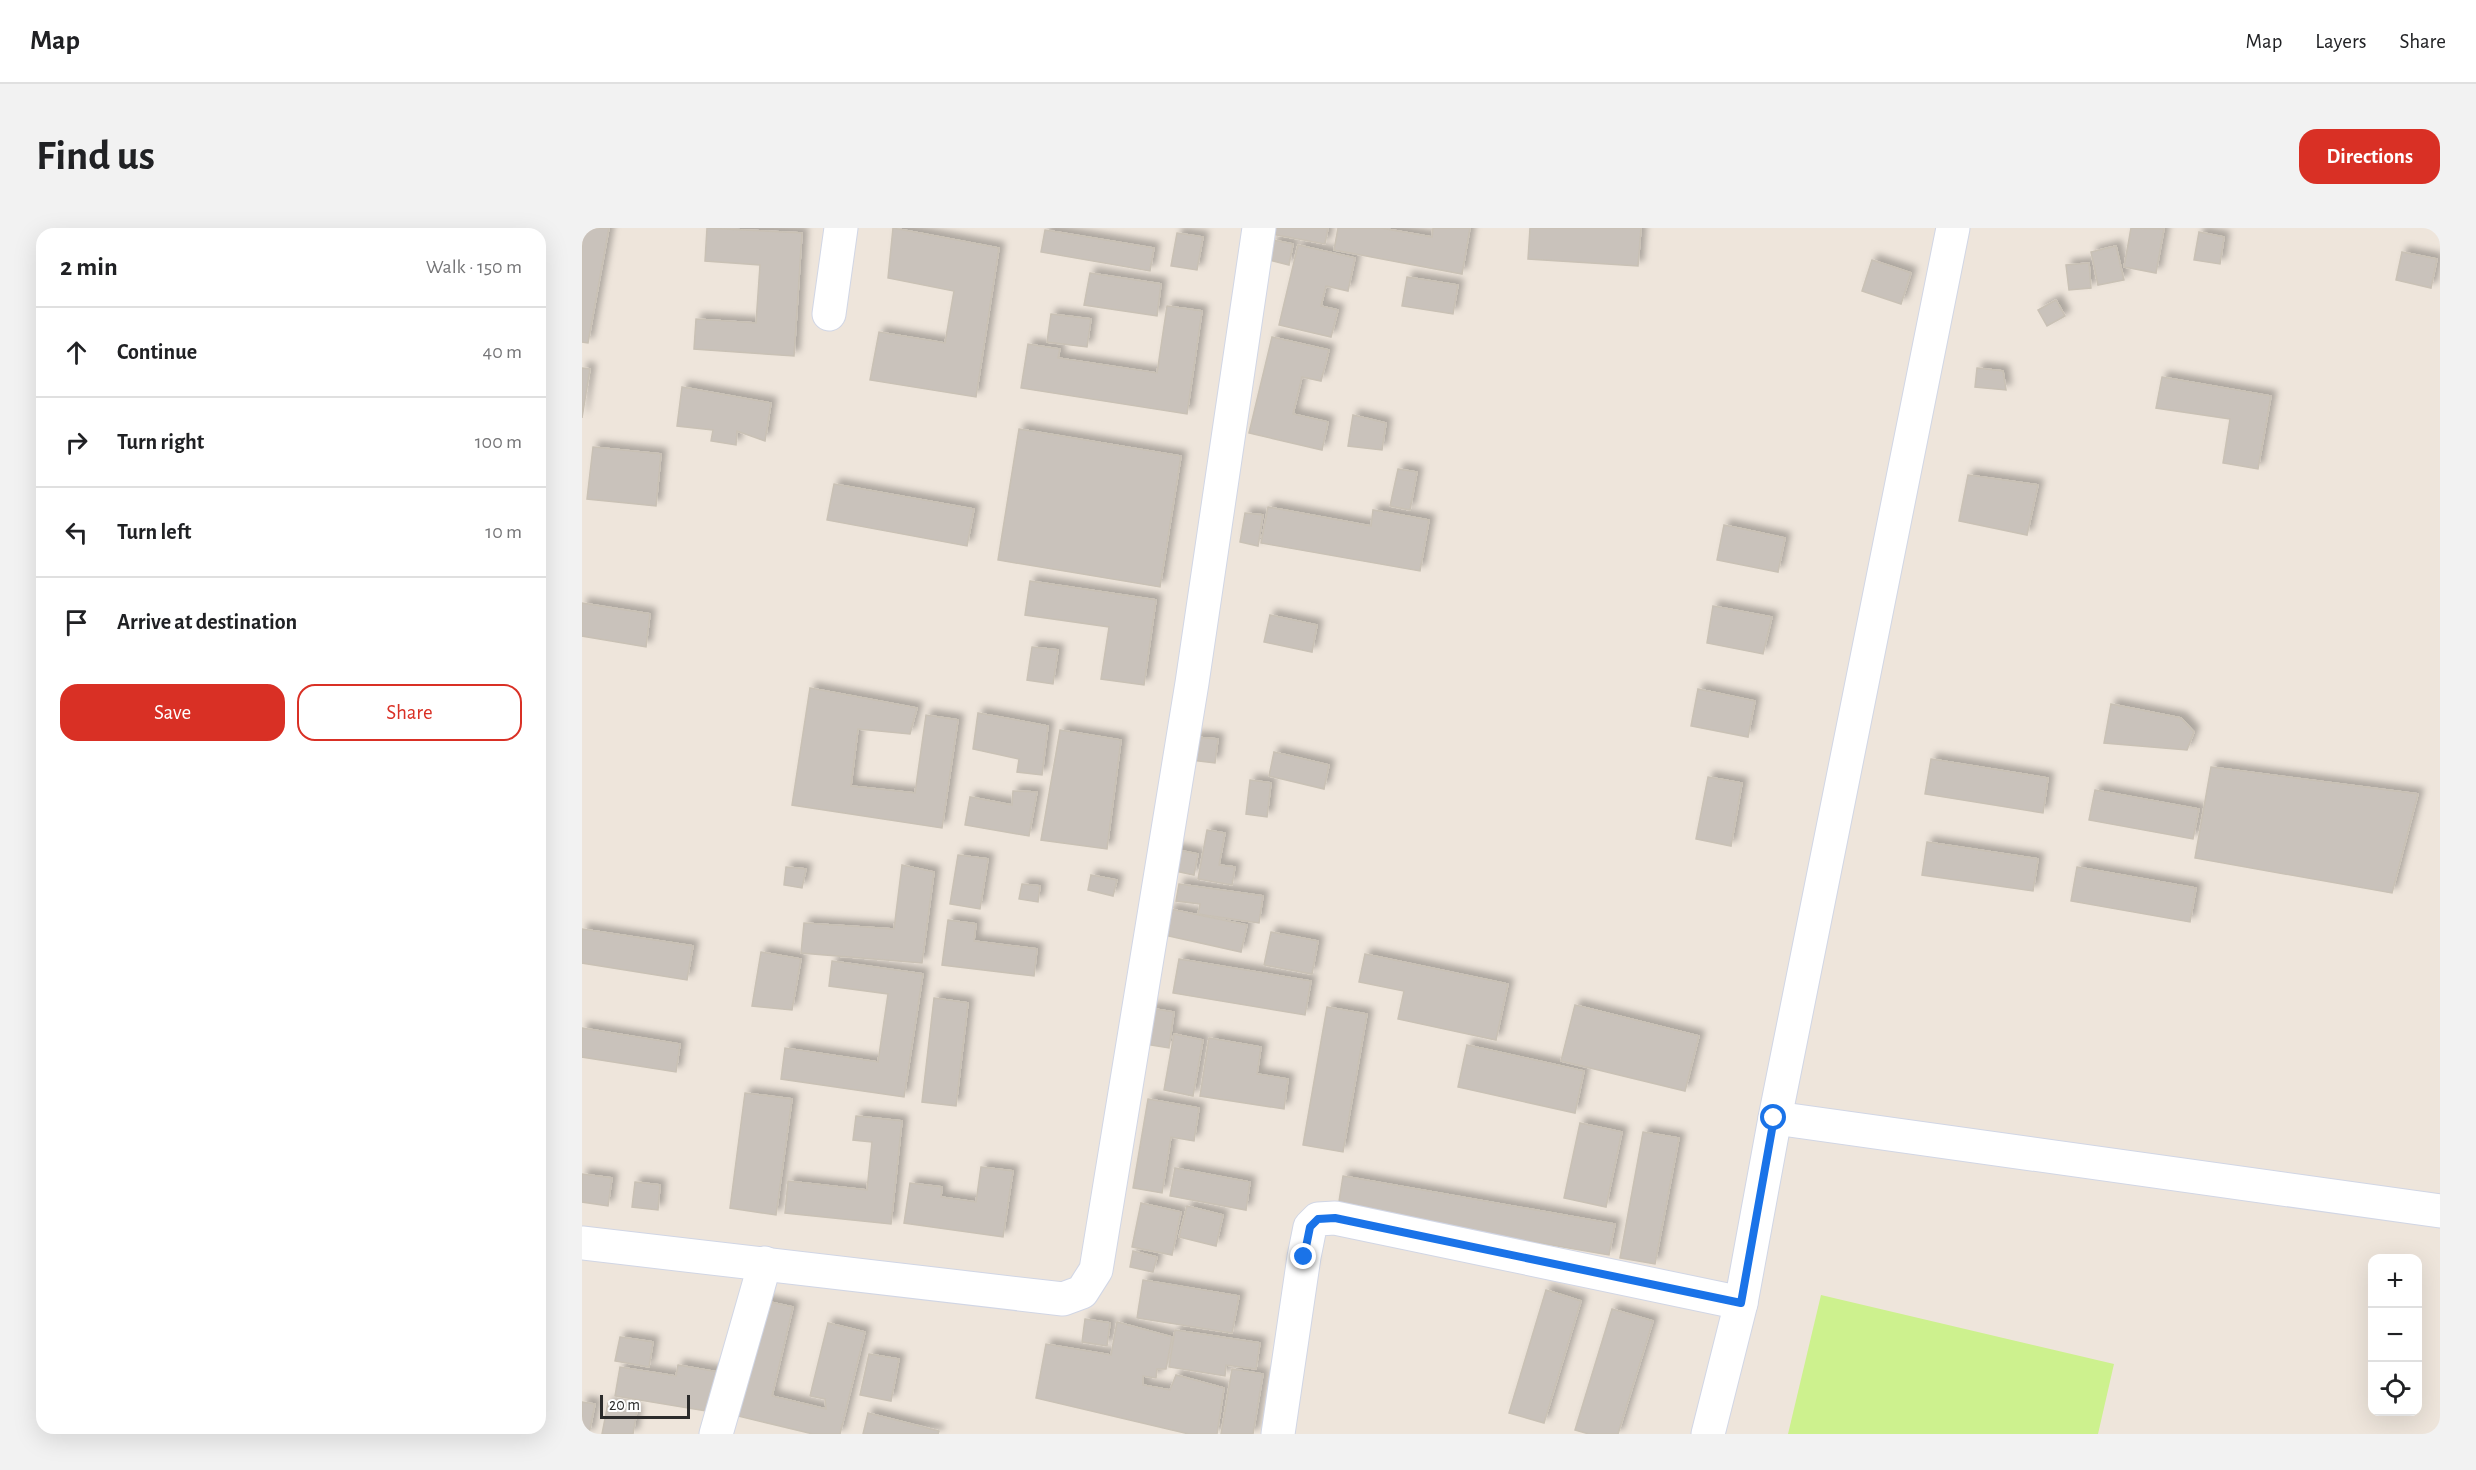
<!DOCTYPE html>
<html lang="en">
<head>
<meta charset="utf-8">
<style>
  body { margin:0; font-family:"Alegreya Sans",sans-serif; background:#f2f2f2; color:#202124 }
  .controls { position:absolute; right:18px; bottom:18px; display:grid; overflow:hidden; border-radius:12px; box-shadow:0 6px 24px #0002 }
  .controls button { width:54px; height:54px; display:grid; place-items:center; padding:0; border:0; border-bottom:2px solid #e0e0e0; background:#fff; color:#202124; font:30px sans-serif }
  .scale { position:absolute; left:18px; bottom:15px; width:90px; box-sizing:border-box; padding-left:6px; border:3px solid #2b2b2b; border-top:0; font-size:16px; line-height:21px; white-space:nowrap; color:#2b2b2b; -webkit-text-stroke:4px #fff; paint-order:stroke }
  .stop { position:absolute; width:18px; height:18px; margin:-14px; border:4px solid #1a73e8; border-radius:50%; background:#fff }
  .stop.end { background:#1a73e8; border-color:#fff; box-shadow:0 2px 6px #0008 }
  .list { margin:0; padding:0; list-style:none }
  h2 { display:flex; justify-content:space-between; align-items:center; height:78px; margin:0; padding:0 24px; font-size:26px }
  h2 small { font-size:20px; font-weight:400; color:#757577 }
  .list li { display:grid; grid-template-columns:39px 1fr auto; gap:18px; align-items:center; box-sizing:border-box; height:90px; padding:0 24px; border-top:2px solid #e0e0e0 }
  .list b { display:block; font-size:22px; white-space:nowrap }
  .list em { font-size:20px; font-style:normal; color:#757577 }
  .actions { display:flex; gap:12px; padding:18px 24px }
  .actions a { flex:1; padding:14px 0; border:2px solid #d93025; border-radius:18px; text-align:center; font-size:21px; color:#d93025 }
  .actions .main { background:#d93025; color:#fff }
  .icon { flex:none; width:33px; height:33px; fill:none; stroke:currentColor; stroke-width:2; stroke-linecap:round; stroke-linejoin:round }
  .map { position:relative; flex:none; width:1858px; height:1206px; overflow:hidden; border-radius:18px }
  header { display:flex; align-items:center; gap:36px; box-sizing:border-box; height:84px; padding:0 30px; background:#fff; border-bottom:2px solid #e0e0e0 }
  header strong { font-size:28px }
  nav { display:flex; gap:33px; margin-inline-start:auto; font-size:21px }
  .intro { display:flex; align-items:center; justify-content:space-between; box-sizing:border-box; height:144px; padding:0 36px }
  h1 { margin:0; font-size:42px }
  .button { padding:15px 27px; border-radius:18px; background:#d93025; color:#fff; font-size:21px; font-weight:700 }
  main { display:flex; gap:36px; padding:0 36px }
  aside { flex:1; background:#fff; border-radius:18px; box-shadow:0 6px 24px #0002 }
  .map>svg:first-child { display:block }
  .pitch { fill:#cdf18e }
  .building { fill:#c9c2bb; stroke:#c9c1b5; stroke-width:1.5; filter:url(#shadow) }
  .lines { fill:none; stroke-linecap:round; stroke-linejoin:round }
  .street-casing { stroke:#d1d6e5; stroke-width:35 }
  .secondary-casing { stroke:#d1d6e5; stroke-width:35 }
  .street { stroke:#fff; stroke-width:33 }
  .secondary { stroke:#fff; stroke-width:33 }
  .route { stroke:#1a73e8; stroke-width:8 }
</style>
</head>
<body>
<header>
<strong>Map</strong>
<nav><a>Map</a><a>Layers</a><a>Share</a></nav>
</header>
<div class="intro"><h1>Find us</h1><a class="button">Directions</a></div>
<main>
<aside>
<h2>2 min<small>Walk · 150 m</small></h2>
<ul class="list">
<li><svg class="icon" aria-label="ahead" viewBox="0 0 24 24"><path d="M12 20V5M6 11l6-6 6 6"/></svg><div><b>Continue</b></div><em>40 m</em></li>
<li><svg class="icon" aria-label="right" viewBox="0 0 24 24"><path d="M7 20v-9h11M14 6l5 5-5 5"/></svg><div><b>Turn right</b></div><em>100 m</em></li>
<li><svg class="icon" aria-label="left" viewBox="0 0 24 24"><path d="M17 20v-9H6M10 6l-5 5 5 5"/></svg><div><b>Turn left</b></div><em>10 m</em></li>
<li><svg class="icon" aria-label="arrive" viewBox="0 0 24 24"><path d="M6 21V4h12l-3 4 3 4H6"/></svg><div><b>Arrive at destination</b></div></li>
</ul>
<div class="actions"><a class="main">Save</a><a>Share</a></div>
</aside>
<div class="map">
<svg width="1858" height="1206" viewBox="0 0 1858 1206">
  <defs>
    <filter id="shadow"><feDropShadow dx="5.5" dy="-5.5" stdDeviation="3" flood-color="#0004"/></filter>
  </defs>
  <rect width="100%" height="100%" fill="#eee5db"/>
  <polygon class="pitch" points="1239,1067 1532,1136 1516,1206 1206,1206"/>
  <g class="building">
    <polygon points="0,0 27,0 6,115 0,114"/>
    <polygon points="125,0 220,5 212,128 112,121 114,91 174,95 178,37 123,33"/>
    <polygon points="311,0 417,20 394,169 288,152 297,104 363,115 372,63 306,50"/>
    <polygon points="691,0 746,0 743,16 689,6"/>
    <polygon points="756,0 799,0 850,9 851,0 888,0 880,46 752,22"/>
    <polygon points="948,0 1059,0 1056,38 946,31"/>
    <polygon points="1549,0 1582,1 1574,45 1542,39"/>
    <polygon points="463,2 572,20 568,43 459,24"/>
    <polygon points="1617,4 1642,9 1638,36 1612,32"/>
    <polygon points="595,5 621,9 615,42 589,38"/>
    <polygon points="691,12 711,16 707,37 687,32"/>
    <polygon points="716,17 773,30 766,63 744,58 739,78 756,82 749,109 697,97"/>
    <polygon points="1534,18 1542,52 1516,57 1509,24"/>
    <polygon points="1820,24 1855,31 1849,60 1814,52"/>
    <polygon points="1290,32 1329,45 1319,76 1280,63"/>
    <polygon points="1507,35 1509,60 1487,62 1484,37"/>
    <polygon points="508,45 579,56 575,88 502,77"/>
    <polygon points="825,49 876,57 871,86 820,78"/>
    <polygon points="1474,72 1483,88 1465,98 1456,82"/>
    <polygon points="585,78 620,83 605,186 439,160 446,116 478,121 476,130 575,145"/>
    <polygon points="469,86 509,91 505,119 465,114"/>
    <polygon points="690,109 747,122 739,153 720,149 711,186 746,194 740,222 667,205"/>
    <polygon points="0,140 8,141 0,190"/>
    <polygon points="1395,140 1421,143 1424,162 1393,159"/>
    <polygon points="1580,149 1689,168 1676,241 1641,235 1648,191 1574,180"/>
    <polygon points="100,159 189,175 183,213 155,203 154,217 129,213 131,202 95,198"/>
    <polygon points="771,187 804,195 800,222 766,218"/>
    <polygon points="437,201 599,228 578,359 416,332"/>
    <polygon points="11,219 79,226 74,278 5,271"/>
    <polygon points="816,241 835,244 828,282 808,278"/>
    <polygon points="1386,247 1456,257 1445,307 1377,293"/>
    <polygon points="252,256 392,281 385,318 245,292"/>
    <polygon points="686,279 789,298 791,282 847,292 838,343 679,315"/>
    <polygon points="663,285 681,287 676,318 658,314"/>
    <polygon points="1142,297 1203,310 1196,344 1135,332"/>
    <polygon points="448,353 574,372 562,457 519,451 527,399 443,387"/>
    <polygon points="0,375 68,386 64,419 0,408"/>
    <polygon points="1131,378 1190,389 1181,426 1125,415"/>
    <polygon points="688,387 735,397 730,424 682,414"/>
    <polygon points="450,419 476,422 471,456 445,452"/>
    <polygon points="228,460 335,480 328,506 276,501 269,558 333,565 344,487 376,492 360,600 210,577"/>
    <polygon points="1116,461 1173,473 1166,509 1109,498"/>
    <polygon points="1529,476 1599,490 1612,504 1605,522 1522,515"/>
    <polygon points="396,485 466,498 460,547 435,544 437,531 391,521"/>
    <polygon points="478,502 539,512 525,621 459,612"/>
    <polygon points="612,509 636,511 633,535 609,532"/>
    <polygon points="692,524 747,537 742,561 687,548"/>
    <polygon points="1349,531 1466,550 1461,585 1343,566"/>
    <polygon points="1629,539 1836,566 1810,665 1613,630"/>
    <polygon points="1126,549 1160,555 1149,618 1114,611"/>
    <polygon points="668,552 689,555 685,589 664,586"/>
    <polygon points="1513,562 1617,581 1611,611 1507,592"/>
    <polygon points="431,563 455,564 447,608 383,597 388,569 430,577"/>
    <polygon points="625,602 643,605 637,637 653,639 650,657 616,651"/>
    <polygon points="1345,614 1456,631 1451,663 1340,647"/>
    <polygon points="591,621 616,626 612,647 588,642"/>
    <polygon points="376,627 406,631 398,681 368,676"/>
    <polygon points="320,637 352,644 340,735 219,725 222,695 312,701"/>
    <polygon points="204,639 224,641 220,660 202,657"/>
    <polygon points="1495,639 1614,660 1608,694 1489,673"/>
    <polygon points="509,647 535,652 531,668 506,662"/>
    <polygon points="440,656 458,658 456,674 437,671"/>
    <polygon points="597,656 681,668 677,695 616,686 618,676 594,673"/>
    <polygon points="588,681 665,697 659,724 582,707"/>
    <polygon points="366,692 394,696 392,713 455,721 452,748 360,737"/>
    <polygon points="0,701 111,718 105,752 0,735"/>
    <polygon points="689,704 736,713 730,746 682,737"/>
    <polygon points="179,724 219,731 210,782 170,778"/>
    <polygon points="783,726 926,756 914,812 816,791 822,763 777,754"/>
    <polygon points="597,731 729,753 723,787 591,765"/>
    <polygon points="250,733 341,746 322,869 199,851 203,820 296,834 306,766 247,758"/>
    <polygon points="352,770 386,775 374,878 340,874"/>
    <polygon points="993,777 1117,808 1103,863 979,833"/>
    <polygon points="745,779 785,786 761,924 721,917"/>
    <polygon points="567,780 592,784 587,820 562,816"/>
    <polygon points="0,800 98,816 94,844 0,829"/>
    <polygon points="592,806 621,812 611,868 582,862"/>
    <polygon points="627,810 679,819 675,846 706,851 702,881 618,868"/>
    <polygon points="885,817 1002,843 993,885 876,859"/>
    <polygon points="163,865 210,871 194,987 148,980"/>
    <polygon points="566,871 617,880 612,913 589,909 580,965 551,960"/>
    <polygon points="274,888 320,893 309,996 203,985 206,953 285,962 290,914 271,912"/>
    <polygon points="998,895 1040,904 1024,979 982,970"/>
    <polygon points="1061,904 1097,910 1073,1036 1038,1030"/>
    <polygon points="399,939 431,943 421,1009 322,995 328,955 360,959 359,969 394,974"/>
    <polygon points="593,940 668,954 664,982 588,968"/>
    <polygon points="0,946 30,950 26,978 0,974"/>
    <polygon points="761,948 1033,996 1027,1027 756,980"/>
    <polygon points="53,954 78,957 76,982 50,979"/>
    <polygon points="559,975 599,984 590,1027 550,1019"/>
    <polygon points="605,978 641,987 634,1018 597,1009"/>
    <polygon points="551,1023 575,1029 571,1044 548,1039"/>
    <polygon points="561,1052 657,1068 650,1105 555,1090"/>
    <polygon points="964,1062 999,1073 962,1195 927,1185"/>
    <polygon points="179,1072 211,1079 190,1168 244,1181 243,1171 228,1168 246,1095 283,1104 258,1206 231,1206 152,1187"/>
    <polygon points="1030,1081 1071,1093 1036,1206 1007,1206 993,1202"/>
    <polygon points="503,1091 528,1095 525,1118 500,1114"/>
    <polygon points="535,1094 590,1109 584,1141 575,1141 574,1150 561,1148 561,1157 588,1162 594,1147 642,1160 635,1206 607,1206 454,1170 464,1116 529,1127"/>
    <polygon points="593,1102 678,1115 674,1141 644,1137 643,1148 587,1139"/>
    <polygon points="38,1109 71,1114 67,1139 33,1133"/>
    <polygon points="287,1126 317,1131 309,1173 278,1167"/>
    <polygon points="96,1137 142,1145 136,1185 33,1168 38,1139 94,1148"/>
    <polygon points="650,1141 681,1146 671,1206 639,1206"/>
    <polygon points="0,1174 13,1176 7,1206 0,1206"/>
    <polygon points="26,1175 55,1182 51,1206 20,1206"/>
    <polygon points="286,1185 357,1203 356,1206 281,1206"/>
  </g>
  <g class="lines">
    <defs>
      <g id="street">
        <polyline points="247,86 259,0"/>
        <polyline points="1193,890 1858,983"/>
        <polyline points="0,1015 481,1071 500,1064 514,1042 610,455 677,0"/>
        <polyline points="134,1206 183,1035"/>
        <polyline points="696,1206 722,1029 728,999 736,991 753,990 1159,1075"/>
      </g>
      <polyline id="secondary" points="1126,1206 1159,1075 1193,890 1371,0"/>
    </defs>
    <use href="#street" class="street-casing"/>
    <use href="#secondary" class="secondary-casing"/>
    <use href="#street" class="street"/>
    <use href="#secondary" class="secondary"/>
  </g>
  <g class="lines">
    <polyline class="route" points="722,1029 728,999 736,991 753,990 1159,1075 1192,890"/>
  </g>
</svg>
<div class="controls">
<button>+</button>
<button>−</button>
<button><svg class="icon" aria-label="locate" viewBox="0 0 24 24"><circle cx="12" cy="12" r="6"/><path d="M12 2v4M12 18v4M2 12h4M18 12h4"/></svg></button>
</div>
<div class="scale">20 m</div>
<div class="stop" style="left:1192px;top:890px"></div>
<div class="stop end" style="left:722px;top:1029px"></div>
</div>
</main>
</body>
</html>
